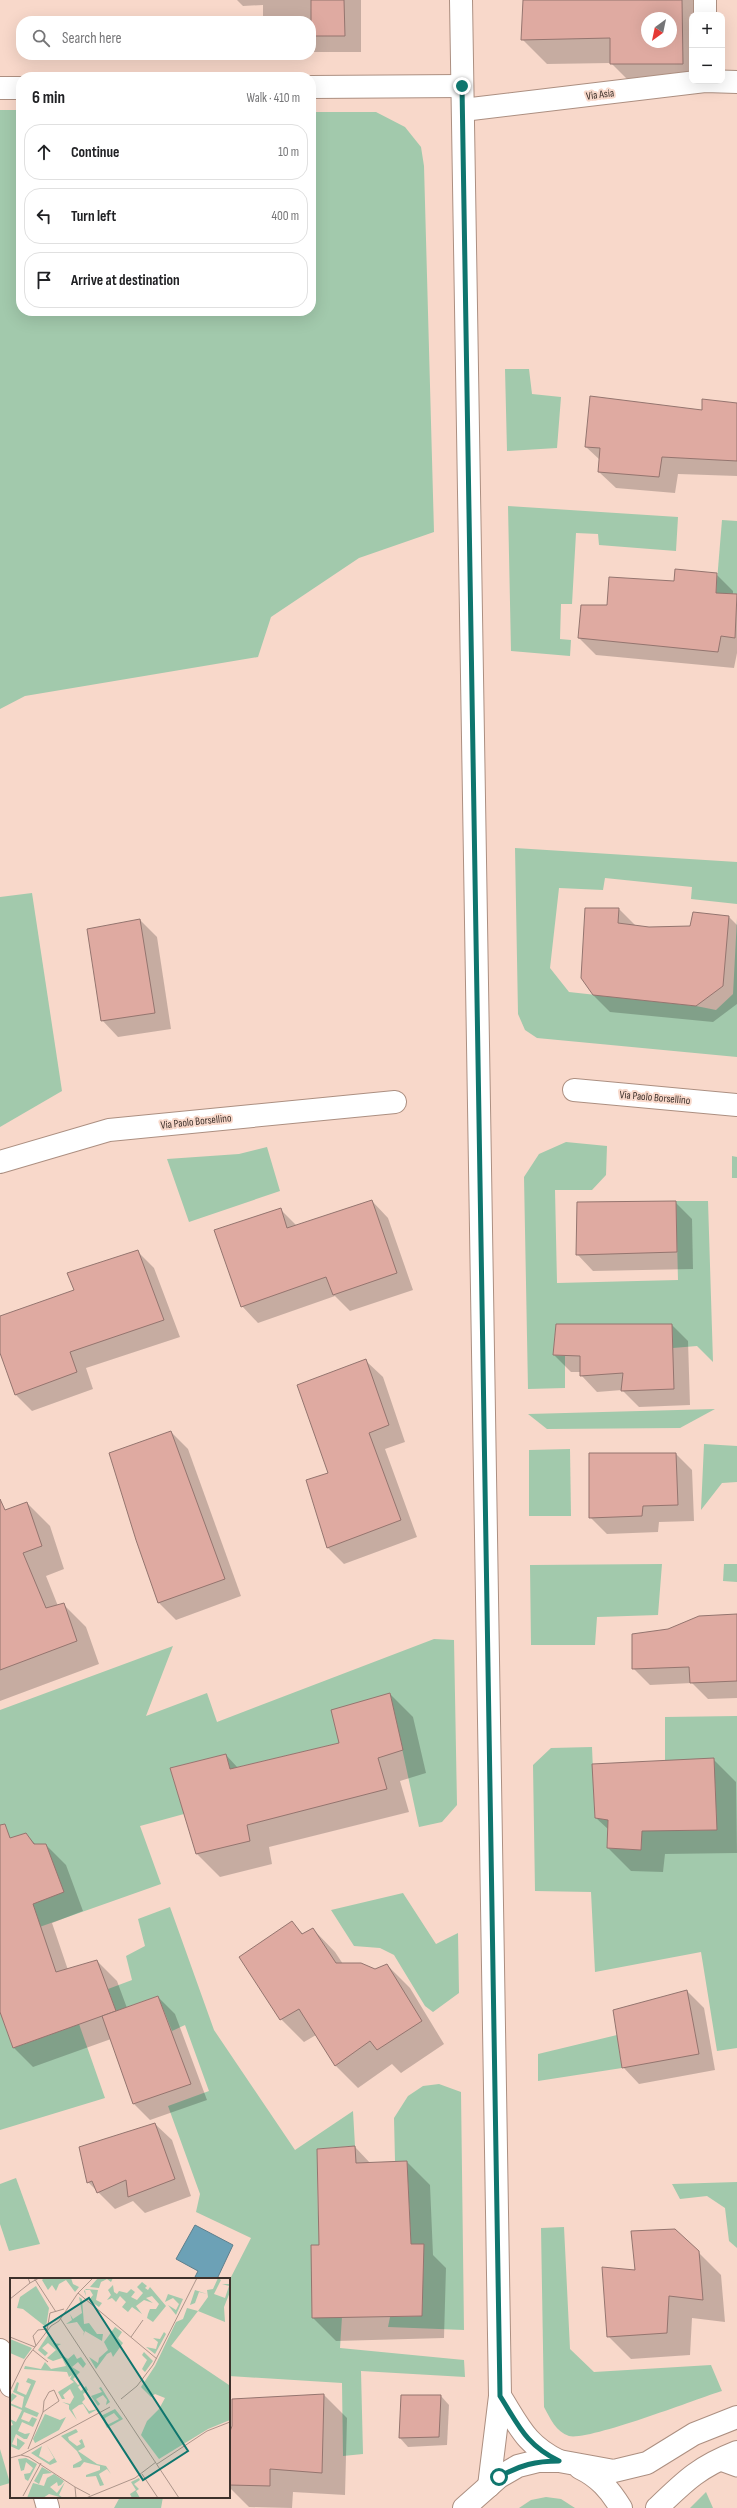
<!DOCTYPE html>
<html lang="en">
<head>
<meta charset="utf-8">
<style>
  body { margin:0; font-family:"Sofia Sans Condensed",sans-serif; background:#f2f2f2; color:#202124 }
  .controls { position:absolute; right:12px; top:12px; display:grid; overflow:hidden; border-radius:8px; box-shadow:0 4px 16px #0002 }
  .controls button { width:36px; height:36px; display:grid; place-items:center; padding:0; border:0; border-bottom:1px solid #e0e0e0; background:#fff; color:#202124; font:20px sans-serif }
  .compass { position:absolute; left:641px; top:12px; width:36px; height:36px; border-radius:50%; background:#fff; box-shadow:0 4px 16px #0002; rotate:213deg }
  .stop { position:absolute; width:12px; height:12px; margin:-9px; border:3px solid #0f766e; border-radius:50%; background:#fff }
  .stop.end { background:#0f766e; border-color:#fff; box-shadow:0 1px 4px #0008 }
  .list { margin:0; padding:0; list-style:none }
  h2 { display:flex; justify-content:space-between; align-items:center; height:52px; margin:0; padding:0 16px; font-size:17px }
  h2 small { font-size:13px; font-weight:400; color:#757577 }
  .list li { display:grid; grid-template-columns:26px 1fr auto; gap:12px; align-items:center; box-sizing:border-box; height:56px; margin:0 8px 8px; padding:0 8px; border:1px solid #e0e0e0; border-radius:16px }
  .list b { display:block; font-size:15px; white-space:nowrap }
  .list em { font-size:13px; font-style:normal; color:#757577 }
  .icon { flex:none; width:22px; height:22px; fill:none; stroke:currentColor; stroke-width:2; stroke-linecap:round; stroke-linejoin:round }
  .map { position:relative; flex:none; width:737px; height:2508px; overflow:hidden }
  .search { position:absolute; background:#fff; box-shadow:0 4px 16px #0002; left:16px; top:16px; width:300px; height:44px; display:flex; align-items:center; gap:10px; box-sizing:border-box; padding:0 14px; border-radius:16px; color:#757577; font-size:15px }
  .panel { position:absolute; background:#fff; box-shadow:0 4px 16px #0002; left:16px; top:72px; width:300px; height:244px; border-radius:16px }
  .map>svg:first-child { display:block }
  .green { fill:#a2c9ac }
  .water { fill:#6ca1b6; stroke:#5e7f8c }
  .shadow { fill:#0003; fill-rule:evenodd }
  .building { fill:#dfaaa1; stroke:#94756f; fill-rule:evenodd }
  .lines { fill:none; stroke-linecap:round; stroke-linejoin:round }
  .lane-casing { stroke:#ac8f81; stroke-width:19 }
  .street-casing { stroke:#ac8f81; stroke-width:24 }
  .secondary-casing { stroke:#ac8f81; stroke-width:24 }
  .lane { stroke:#fff; stroke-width:17 }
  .street { stroke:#fff; stroke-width:22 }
  .secondary { stroke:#fff; stroke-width:22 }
  .route { stroke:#0f766e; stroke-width:5 }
  .labels { text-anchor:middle; stroke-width:4; stroke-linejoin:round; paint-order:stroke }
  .street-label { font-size:11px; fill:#3d312b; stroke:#f8d8ca }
  .inset-road { fill:none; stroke:#ad958a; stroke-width:1 }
  .view { fill:#0f766e; fill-opacity:0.15; stroke:#0f766e; stroke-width:2 }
  .inset-edge { fill:none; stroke:#3d312b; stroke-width:2 }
</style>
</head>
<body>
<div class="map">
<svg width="737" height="2508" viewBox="0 0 737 2508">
  <rect width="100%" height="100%" fill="#f8d8ca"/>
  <g class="green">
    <polygon points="0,110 21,110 21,311 311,311 311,112 376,112 405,127 421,147 424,166 434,532 359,558 271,617 258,657 25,696 0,709"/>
    <polygon points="505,369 529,369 532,394 561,397 557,448 507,451"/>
    <polygon points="508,506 678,517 676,551 599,545 598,534 576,533 572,604 561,604 560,639 571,640 570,656 511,651"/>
    <polygon points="722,520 737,521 737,594 716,593"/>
    <polygon points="515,848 737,862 737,904 691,899 692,887 605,878 603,890 559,888 550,968 569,992 696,1006 716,1010 733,994 737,918 737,1057 537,1038 525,1030 518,1014"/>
    <polygon points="32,893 62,1091 0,1127 0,897"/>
    <polygon points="566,1142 607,1146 606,1175 592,1190 555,1190 557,1283 678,1280 676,1201 708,1201 713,1362 697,1346 673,1348 672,1324 556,1324 553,1355 565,1356 565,1388 528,1389 524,1177 539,1154"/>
    <polygon points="267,1147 280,1191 189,1222 167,1159 239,1154"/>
    <polygon points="732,1156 737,1157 737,1178 732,1178"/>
    <polygon points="715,1409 680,1428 547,1429 528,1414"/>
    <polygon points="704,1444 737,1446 737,1482 722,1483 701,1510"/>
    <polygon points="570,1449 571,1516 529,1516 529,1450"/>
    <polygon points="662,1564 658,1615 597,1617 595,1645 531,1645 530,1565"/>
    <polygon points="724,1564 737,1564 737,1582 723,1581"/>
    <polygon points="434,1639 454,1640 457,1805 442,1822 419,1827 390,1693 339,1743 230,1769 226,1754 170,1768 184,1814 140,1826 161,1884 0,1941 0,1710 173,1646 146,1716 207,1693 217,1722"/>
    <polygon points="737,1716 737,2048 717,2051 701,1952 595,1972 591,1892 535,1891 533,1765 551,1748 592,1747 595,1818 608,1820 607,1848 641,1850 642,1831 717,1830 665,1761 665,1717"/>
    <polygon points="403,1893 436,1944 458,1933 459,1993 433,2012 425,2006 394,1955 380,1948 354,1946 331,1910"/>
    <polygon points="170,1907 214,2030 295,2150 353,2111 355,2146 317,2149 318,2216 337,2216 336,2245 311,2245 342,2317 340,2348 464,2360 465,2377 361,2371 363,2454 343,2456 342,2383 229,2376 229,2281 251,2238 196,2212 200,2194 168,2106 209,2091 185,2025 172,2031 158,1996 116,2011 108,1989 132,1980 126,1956 145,1946 138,1919"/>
    <polygon points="0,2012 13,2048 79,2024 105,2098 0,2130"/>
    <polygon points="617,2035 622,2068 538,2081 538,2054"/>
    <polygon points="439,2084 461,2092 464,2330 388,2327 390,2317 422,2316 423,2244 411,2244 407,2161 395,2161 394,2118 408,2096 423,2086"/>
    <polygon points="16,2178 40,2244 9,2251 0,2224 0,2184"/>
    <polygon points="737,2182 737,2248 729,2241 725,2208 707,2196 680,2199 672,2184"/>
    <path d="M 564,2227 L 570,2349 L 594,2372 L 711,2365 L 722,2391 C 696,2399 589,2441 569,2436 C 556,2432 550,2418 544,2407 L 541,2228 Z"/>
    <polygon points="0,2449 10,2483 0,2486"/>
    <polygon points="706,2492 713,2508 690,2508"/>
    <polygon points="120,2497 163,2497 161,2508 114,2508"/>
    <polygon points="546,2497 561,2499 575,2508 519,2508 531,2500"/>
  </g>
  <polygon class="water" points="195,2225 233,2245 217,2279 194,2279 198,2271 176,2259"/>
  <g class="shadow">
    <polygon points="237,0 361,0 361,52 311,52 311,21 263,21 263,5 243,6"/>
    <path d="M 524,0 L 706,0 L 706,15 L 692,15 L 692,81 L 636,88 L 611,63 L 547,64 L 522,39 ZM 647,18 L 671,18 L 671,42 L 647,42 Z"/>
    <polygon points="737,404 737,476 678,474 675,493 616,488 599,472 600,460 586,447 703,411"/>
    <polygon points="716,574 733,591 733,595 737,595 737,653 734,668 596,655 579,638 608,606"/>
    <polygon points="619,909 636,926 649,928 691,927 729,917 737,925 737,1004 713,1022 610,1012 593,995"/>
    <polygon points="140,920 157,937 171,1029 118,1037 102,1020"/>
    <polygon points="372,1201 388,1218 413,1290 350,1311 335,1296 258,1323 242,1306 280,1209 297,1226"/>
    <polygon points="675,1202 692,1219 693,1269 593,1271 577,1254"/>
    <polygon points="137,1251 154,1268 180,1337 86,1368 93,1389 32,1411 15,1394 0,1350 0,1317 75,1291"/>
    <polygon points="672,1325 688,1341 690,1405 639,1407 622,1390 597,1392 581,1375 581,1372 571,1372 554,1355"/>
    <polygon points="366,1361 383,1377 405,1442 385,1449 417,1537 344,1564 328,1548 329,1474"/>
    <polygon points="171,1432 188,1449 241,1596 176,1620 159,1603 111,1453"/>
    <polygon points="676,1454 692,1470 694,1521 659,1522 658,1532 607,1534 590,1517"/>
    <polygon points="27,1503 50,1526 64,1569 46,1576 58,1606 63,1604 86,1627 99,1664 0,1701 0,1514"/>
    <polygon points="737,1615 737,1698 708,1699 692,1683 650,1685 633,1668 669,1630"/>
    <polygon points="390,1694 413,1717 426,1773 400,1781 409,1812 269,1847 272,1864 220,1877 197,1854 171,1769 226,1755 238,1768 340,1744"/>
    <polygon points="713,1759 736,1782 737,1853 665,1854 663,1872 631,1871 608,1848 609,1830 596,1818"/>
    <polygon points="26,1834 36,1845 46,1845 66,1865 83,1911 52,1923 68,1970 97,1961 117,1981 127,2008 158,1997 175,2014 207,2100 150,2120 133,2103 111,2039 33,2067 13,2047 0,2012 0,1843"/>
    <polygon points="292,1923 303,1934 313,1929 335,1952 343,1964 375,1971 387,1965 410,1988 444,2044 401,2073 392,2064 358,2088 335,2065 316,2035 304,2042 281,2019"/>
    <polygon points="687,1991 704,2008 715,2070 639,2084 623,2067"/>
    <polygon points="155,2124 172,2140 191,2196 145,2213 133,2201 115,2209 88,2182"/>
    <polygon points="355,2147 371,2164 407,2162 430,2185 433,2255 446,2268 444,2338 336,2341 313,2318"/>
    <polygon points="698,2252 721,2275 725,2322 692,2318 690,2355 631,2359 608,2336 636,2271"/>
    <polygon points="324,2395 347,2418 345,2495 293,2492 292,2508 249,2507 229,2487 229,2437"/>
    <polygon points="402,2396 441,2396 449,2405 447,2445 408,2447 400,2438"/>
  </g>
  <g class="building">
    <polygon points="311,0 344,0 345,36 311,36"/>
    <path d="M 523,0 L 682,0 L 683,64 L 610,64 L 610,38 L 521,40 ZM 647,18 L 671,18 L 671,42 L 647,42 Z"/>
    <polygon points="590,396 702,410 702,399 737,403 737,461 662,457 659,477 598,472 600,448 585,447"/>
    <polygon points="675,569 717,573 716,593 737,594 735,638 721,636 718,652 578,638 581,605 607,605 609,577 674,581"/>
    <polygon points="585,908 619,908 618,923 649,927 690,926 693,912 729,916 723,986 696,1006 593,995 581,978"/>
    <polygon points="140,919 155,1013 101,1021 87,929"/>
    <polygon points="372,1200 397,1273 333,1295 326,1277 241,1307 214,1230 281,1208 287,1228"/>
    <polygon points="676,1201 677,1252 576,1255 577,1202"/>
    <polygon points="138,1250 164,1320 70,1352 77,1372 15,1395 0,1353 0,1316 74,1290 67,1273"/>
    <polygon points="556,1324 672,1324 674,1389 621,1391 623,1373 580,1376 580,1356 553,1355"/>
    <polygon points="366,1359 389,1425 369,1433 401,1520 327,1548 306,1480 328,1473 297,1385"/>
    <polygon points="171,1431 225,1579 158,1603 136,1540 109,1453"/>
    <polygon points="589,1453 676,1453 678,1505 643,1506 642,1516 589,1518"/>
    <polygon points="0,1499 5,1510 27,1502 42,1546 23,1553 46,1608 64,1603 77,1641 0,1670"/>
    <polygon points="737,1614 737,1681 690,1683 689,1667 632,1669 632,1634 668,1629 699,1616"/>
    <polygon points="390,1693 403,1750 378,1758 387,1789 247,1825 250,1841 196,1854 170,1768 226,1754 230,1769 339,1743 331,1710"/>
    <polygon points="714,1758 717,1830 642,1831 641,1850 607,1848 608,1820 595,1818 592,1764"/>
    <polygon points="5,1824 10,1838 26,1833 34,1844 46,1844 64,1892 33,1904 56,1972 97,1960 116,2011 13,2048 0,2012 0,1825"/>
    <polygon points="292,1921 302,1934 313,1928 336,1963 361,1963 375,1969 387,1964 422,2021 377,2050 370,2041 335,2066 299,2009 280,2020 239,1957"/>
    <polygon points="687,1990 699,2054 622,2068 613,2010"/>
    <polygon points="158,1996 191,2084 133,2104 102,2016"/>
    <polygon points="155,2123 175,2179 128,2197 126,2180 97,2193 92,2181 87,2183 79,2147"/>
    <polygon points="355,2146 356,2163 407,2161 411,2244 424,2244 422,2316 312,2318 311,2245 319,2245 317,2149"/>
    <polygon points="675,2229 699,2251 703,2300 669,2296 667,2333 607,2337 602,2267 635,2270 631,2231"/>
    <polygon points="324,2394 322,2473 270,2469 270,2486 229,2485 229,2434 232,2426 232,2399"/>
    <polygon points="401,2395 441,2395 439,2437 399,2438"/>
  </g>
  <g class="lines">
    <defs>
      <polyline id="lane" points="715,2460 737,2468"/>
      <g id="street">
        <polyline points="705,0 705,15"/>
        <polyline points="311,87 462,86"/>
        <polyline points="0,88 21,88"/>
        <polyline points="463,110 705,81 737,82"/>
        <polyline points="574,1090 737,1105"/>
        <polyline points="0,1162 109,1130 395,1102"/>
        <polyline points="0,2350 11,2386"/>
        <polyline points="45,2497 48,2508"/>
      </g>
      <g id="secondary">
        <polyline points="461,0 500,2396 489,2486"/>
        <path d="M 500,2396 C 519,2426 526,2445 559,2461"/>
        <path d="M 580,2468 C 599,2477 610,2490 621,2508"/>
        <polyline points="464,2508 499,2477 518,2466 538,2461 559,2461 614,2471 647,2463 694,2434 737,2417"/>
        <path d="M 657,2508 C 686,2480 699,2467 737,2452"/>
      </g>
    </defs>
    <use href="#lane" class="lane-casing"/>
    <use href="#street" class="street-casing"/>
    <use href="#secondary" class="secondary-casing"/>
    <use href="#lane" class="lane"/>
    <use href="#street" class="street"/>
    <use href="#secondary" class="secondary"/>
  </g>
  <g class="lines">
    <path class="route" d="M 462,86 L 500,2396 C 519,2426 526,2445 559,2461 C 536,2461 520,2465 499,2477"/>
  </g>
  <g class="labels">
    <g class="street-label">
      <text transform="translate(600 94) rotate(-7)" y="4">Via Asia</text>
      <text transform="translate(655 1097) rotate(5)" y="4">Via Paolo Borsellino</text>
      <text transform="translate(196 1121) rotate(-6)" y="4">Via Paolo Borsellino</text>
    </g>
  </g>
  <g transform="translate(10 2278)">
    <rect width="220" height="220" fill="#f8d8ca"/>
    <path d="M 34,0 L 61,0 L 63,6 L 69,9 L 65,14 L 56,2 L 49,6 L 46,13 L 42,7 L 38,12 L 32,2 ZM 88,0 L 103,0 L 101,4 L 97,1 L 91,4 L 89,10 L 80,9 ZM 208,0 L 211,2 L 204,16 L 215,20 L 219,8 L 212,6 L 220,6 L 220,14 L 214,29 L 215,44 L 188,33 L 161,68 L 219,107 L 220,104 L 220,142 L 198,151 L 149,181 L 131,157 L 137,143 L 149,131 L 155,120 L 145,116 L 141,119 L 131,109 L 145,88 L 166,44 L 173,41 L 177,30 L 188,33 L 198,19 L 197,12 L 203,11 ZM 132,4 L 137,8 L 135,10 L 138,12 L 140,9 L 156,28 L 143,44 L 137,40 L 138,36 L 140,31 L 146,31 L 149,26 L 142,18 L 136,20 L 143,25 L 134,22 L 126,28 L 132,36 L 122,29 L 118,34 L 112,29 L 116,24 L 110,18 L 106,24 L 102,20 L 97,22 L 101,17 L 98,12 L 103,7 L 104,14 L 107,16 L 109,13 L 117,15 L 121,11 L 125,14 L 121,19 L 127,22 L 133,15 L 127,9 ZM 26,8 L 39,30 L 36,49 L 13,31 L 7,30 L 10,19 ZM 76,11 L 88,12 L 86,22 L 92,25 L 89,29 L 79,22 L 83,17 L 80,12 L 75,12 L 76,18 L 74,13 ZM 185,12 L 197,16 L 189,14 L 185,25 L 180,27 ZM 158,16 L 173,21 L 166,37 L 158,27 L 166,32 L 169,26 L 163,20 L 155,24 ZM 69,19 L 72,21 L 74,46 L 79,45 L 87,56 L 93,56 L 92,63 L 75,53 L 73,58 L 74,54 L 67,44 L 56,46 L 62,42 L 60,36 L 63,41 L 72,35 ZM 105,49 L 112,54 L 108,60 L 113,65 L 103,79 L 101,74 L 97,76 L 86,91 L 79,79 L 88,85 L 89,80 L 98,72 L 94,64 ZM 154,54 L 156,56 L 145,76 L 136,69 L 146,71 L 148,64 L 143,60 L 150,61 ZM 38,57 L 43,65 L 51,66 L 46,69 L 52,77 L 58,81 L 64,76 L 67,81 L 71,79 L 76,86 L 73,90 L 68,84 L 62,89 L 70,94 L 63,101 L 68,107 L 72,105 L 68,109 L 71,113 L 76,108 L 78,112 L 73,116 L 75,121 L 72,124 L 79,133 L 88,131 L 79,136 L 73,126 L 69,127 L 62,132 L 67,142 L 59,131 L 59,127 L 52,124 L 60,126 L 64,119 L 60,111 L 53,117 L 55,121 L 52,121 L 48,114 L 64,104 L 60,101 L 62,97 L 59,99 L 57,94 L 14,91 L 15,88 L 31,91 L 35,84 L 41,91 L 56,88 L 52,80 L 43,83 L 37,80 L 46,72 L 38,65 L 32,70 L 38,75 L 35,78 L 28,72 ZM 0,61 L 22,70 L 14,81 L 0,75 ZM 134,74 L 143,83 L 135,94 L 132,91 L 137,82 L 132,77 ZM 18,100 L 26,103 L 15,129 L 29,135 L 27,139 L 14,134 L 11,141 L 19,144 L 22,139 L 27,141 L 23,149 L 12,144 L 8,153 L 15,156 L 20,155 L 17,161 L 14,161 L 6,156 L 2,166 L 7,168 L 7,160 L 15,165 L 9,172 L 0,168 L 0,148 L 3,147 L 0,141 L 6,144 L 12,132 L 0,127 L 0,119 L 2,115 L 7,118 L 0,125 L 12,130 L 14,119 L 3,114 L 7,104 L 9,105 L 7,113 L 16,117 L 21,106 L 16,104 ZM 91,109 L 100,124 L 96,127 L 97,122 L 93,117 L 86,121 L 90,126 L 88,128 L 81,118 L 92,114 L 89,110 ZM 105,131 L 113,141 L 97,150 L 91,138 ZM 104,135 L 109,141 L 97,147 L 95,140 ZM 35,136 L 50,142 L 56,139 L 49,152 L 25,165 L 23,161 ZM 66,151 L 68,154 L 58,159 L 59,162 L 67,168 L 71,166 L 69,163 L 72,161 L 75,169 L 68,173 L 87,186 L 96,188 L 101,196 L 97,191 L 89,196 L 94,207 L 90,208 L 86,198 L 76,199 L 76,197 L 90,192 L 90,188 L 74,184 L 70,189 L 63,190 L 63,187 L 72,182 L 67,173 L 51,158 ZM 36,166 L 47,184 L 40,187 L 21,175 L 32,168 L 29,178 L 39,184 L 44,180 ZM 16,180 L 27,186 L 18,203 L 15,201 L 14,196 L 20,195 L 23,190 L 16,184 L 14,192 L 11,193 L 8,181 ZM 32,189 L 42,195 L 33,196 L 29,206 L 24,203 ZM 44,196 L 54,203 L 51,207 L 48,208 L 47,204 L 40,209 L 47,215 L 55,204 L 49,217 L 53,220 L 39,216 L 33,220 L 17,220 L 23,205 L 34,208 L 37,200 ZM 129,200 L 130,202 L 124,206 L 129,211 L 126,213 L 130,220 L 122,220 L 120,216 L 126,212 L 121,204 Z" fill="#a2c9ac" fill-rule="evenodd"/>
    <path class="inset-road" d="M 18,0 L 20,5 L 29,0M 24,0 L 46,34M 68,15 L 147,81M 0,21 L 20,5M 50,40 L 169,220M 37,52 L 40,35 L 54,31M 0,59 L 25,69M 121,59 L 133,42M 26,68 L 23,58 L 28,52 L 37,51M 23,72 L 38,84M 0,113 L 15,82 L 41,48 L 49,43 L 68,15 L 83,0M 111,121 L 127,108 L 143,87 L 187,0M 18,171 L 33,134 L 34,123 L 39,114 L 44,112 L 49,123 L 33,134M 11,177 L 100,129M 0,180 L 11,177 L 19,179 L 65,209M 147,186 L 197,153 L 220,144M 132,196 L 148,220M 13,218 L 31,185M 66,220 L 65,209 L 80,217M 76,220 L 125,200 L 146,184"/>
    <path class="view" d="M 79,20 L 178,173 L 133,202 L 34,49 Z"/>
    <rect width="220" height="220" class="inset-edge"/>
  </g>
</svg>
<div class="controls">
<button>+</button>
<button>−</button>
</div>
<svg class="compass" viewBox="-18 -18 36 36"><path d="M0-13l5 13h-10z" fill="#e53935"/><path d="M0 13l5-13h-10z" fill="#757577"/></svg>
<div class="stop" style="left:499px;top:2477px"></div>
<div class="stop end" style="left:462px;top:86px"></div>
<div class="search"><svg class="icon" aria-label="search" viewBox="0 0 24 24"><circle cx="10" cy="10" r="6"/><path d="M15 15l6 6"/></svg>Search here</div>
<section class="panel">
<h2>6 min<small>Walk · 410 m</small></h2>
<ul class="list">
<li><svg class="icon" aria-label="ahead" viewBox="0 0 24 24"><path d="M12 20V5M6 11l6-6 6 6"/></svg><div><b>Continue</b></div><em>10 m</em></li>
<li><svg class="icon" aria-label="left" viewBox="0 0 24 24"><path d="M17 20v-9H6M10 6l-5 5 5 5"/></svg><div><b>Turn left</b></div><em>400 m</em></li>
<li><svg class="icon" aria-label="arrive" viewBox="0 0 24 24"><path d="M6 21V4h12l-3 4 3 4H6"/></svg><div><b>Arrive at destination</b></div></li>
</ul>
</section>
</div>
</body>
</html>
